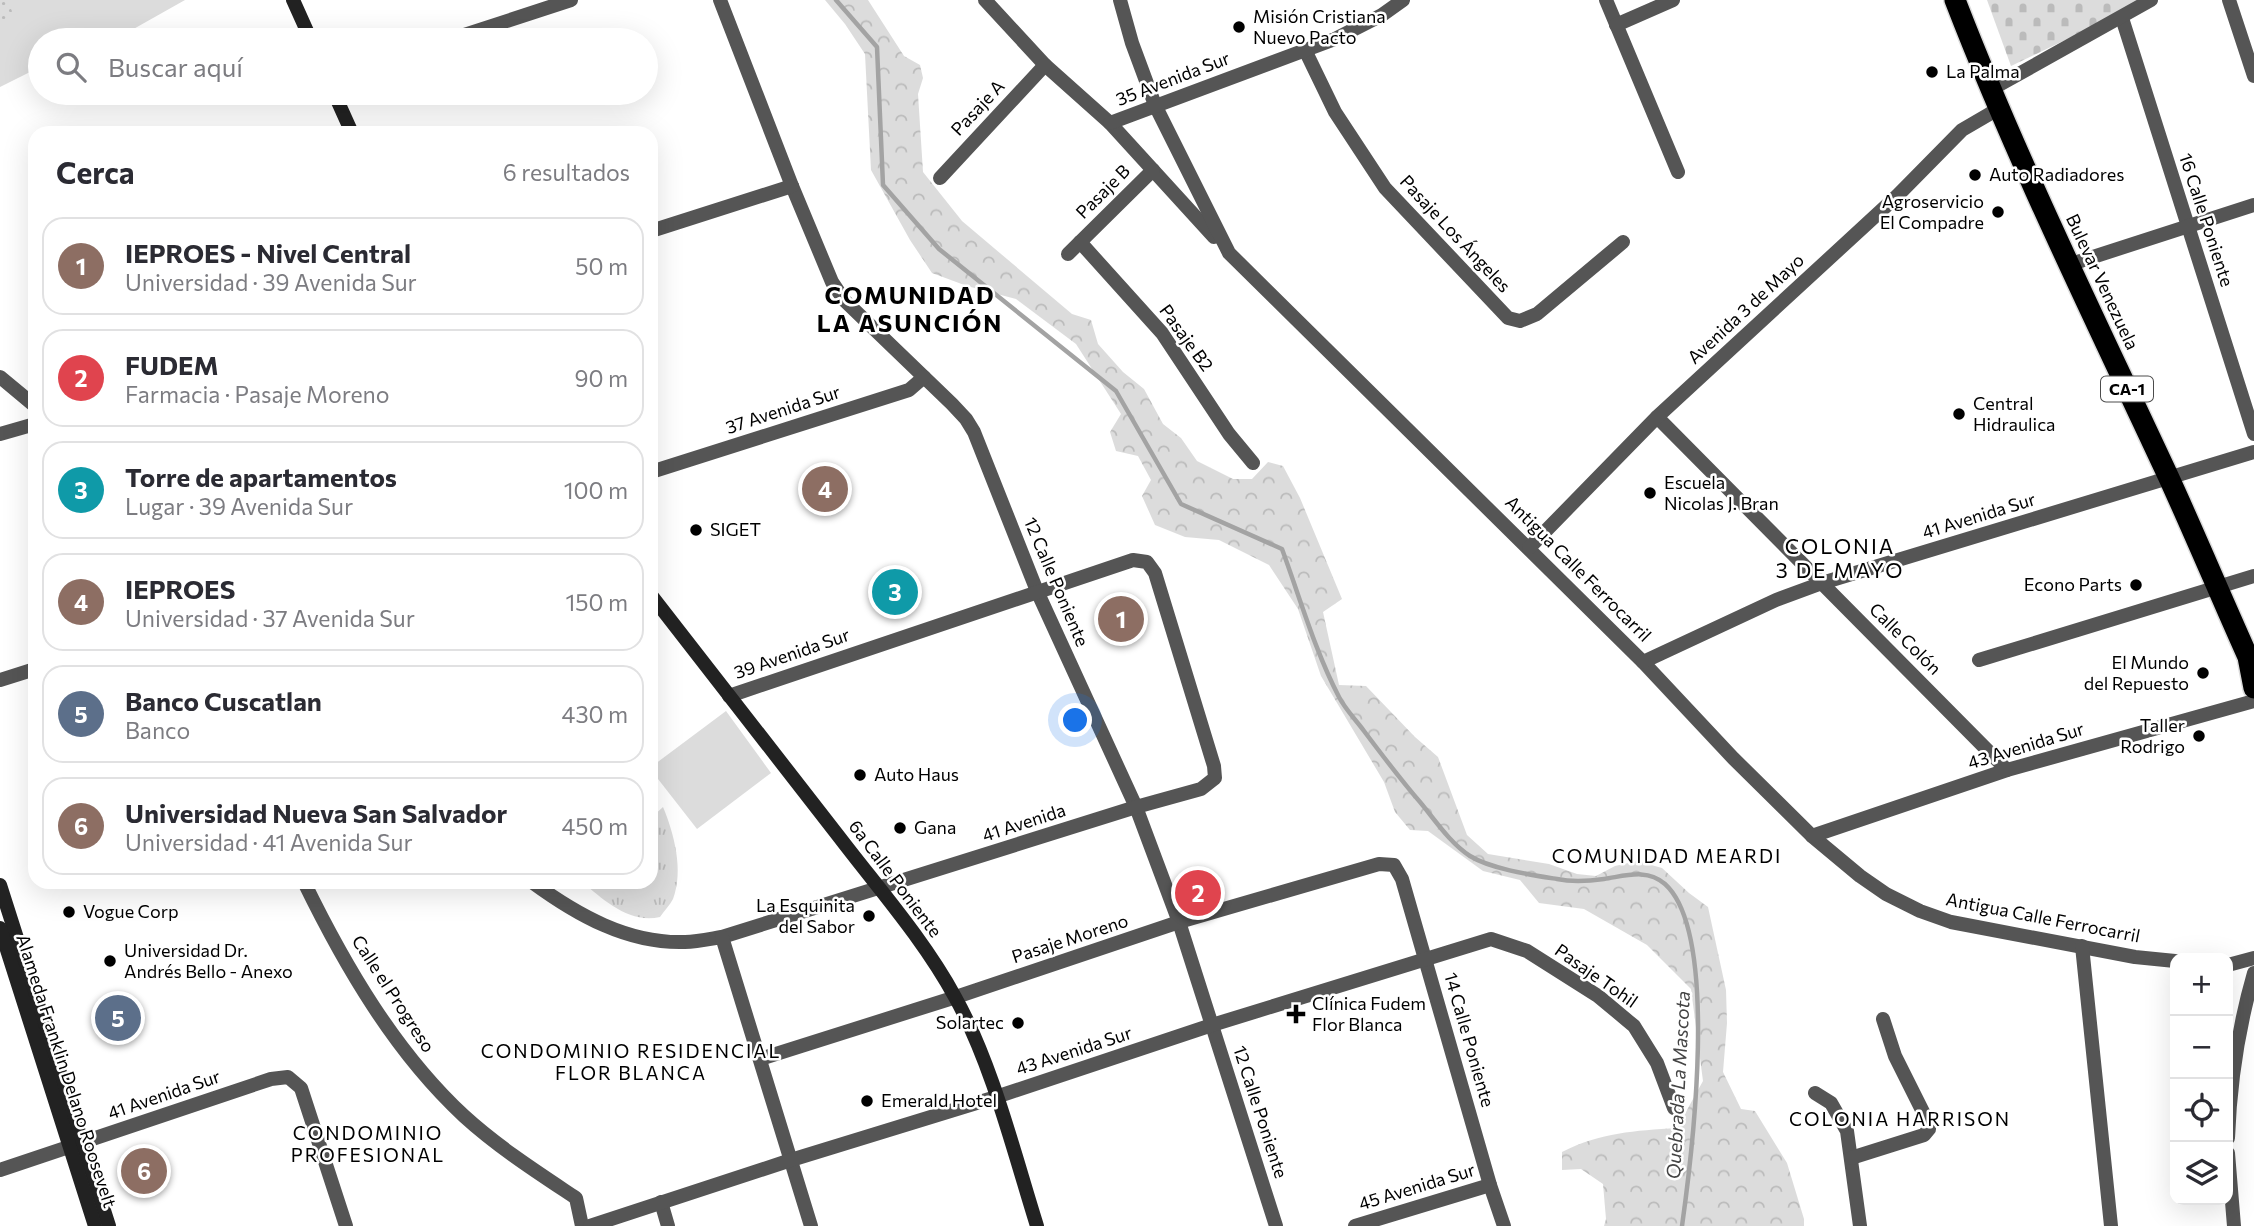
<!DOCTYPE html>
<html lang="es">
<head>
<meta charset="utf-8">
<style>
  body { margin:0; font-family:Commissioner,sans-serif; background:#f7f7f7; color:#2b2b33 }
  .controls { position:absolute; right:21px; bottom:21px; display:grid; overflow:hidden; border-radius:14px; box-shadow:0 7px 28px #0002 }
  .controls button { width:63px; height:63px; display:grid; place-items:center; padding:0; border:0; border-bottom:2px solid #e1e1e2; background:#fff; color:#2b2b33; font:35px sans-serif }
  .you { position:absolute; left:1076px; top:721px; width:24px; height:24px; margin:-18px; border:5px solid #fff; border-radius:50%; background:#1a73e8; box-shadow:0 0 0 10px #1a73e833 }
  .badge { display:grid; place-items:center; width:46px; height:46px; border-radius:50%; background:#000; color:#fff; font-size:23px; font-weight:700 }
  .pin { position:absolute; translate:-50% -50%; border:4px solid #fff; box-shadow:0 2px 7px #0006 }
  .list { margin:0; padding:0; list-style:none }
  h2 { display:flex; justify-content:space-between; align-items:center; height:91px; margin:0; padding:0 28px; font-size:30px }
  h2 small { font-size:23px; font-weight:400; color:#7c7c81 }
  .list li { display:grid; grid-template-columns:46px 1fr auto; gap:21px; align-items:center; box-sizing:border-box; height:98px; margin:0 14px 14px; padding:0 14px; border:2px solid #e1e1e2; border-radius:21px }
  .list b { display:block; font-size:26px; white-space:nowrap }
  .list p { margin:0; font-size:23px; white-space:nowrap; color:#7c7c81 }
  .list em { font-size:23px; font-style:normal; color:#7c7c81 }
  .icon { flex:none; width:38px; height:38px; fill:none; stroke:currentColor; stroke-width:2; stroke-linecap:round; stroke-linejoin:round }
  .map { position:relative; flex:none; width:2254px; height:1226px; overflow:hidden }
  .search { position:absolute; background:#fff; box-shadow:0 7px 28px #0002; left:28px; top:28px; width:630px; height:77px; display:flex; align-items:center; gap:18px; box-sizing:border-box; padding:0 24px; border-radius:38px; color:#7c7c81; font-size:26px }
  .panel { position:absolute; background:#fff; box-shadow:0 7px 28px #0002; left:28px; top:126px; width:630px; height:763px; border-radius:21px }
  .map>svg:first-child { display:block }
  .grass { fill:url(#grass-tufts) }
  .forest { fill:url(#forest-crowns) }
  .cemetery { fill:url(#cemetery-stones) }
  .park { fill:#dcdcdc }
  .garden { fill:url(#garden-dots) }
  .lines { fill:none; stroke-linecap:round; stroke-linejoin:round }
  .stream { stroke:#a3a3a3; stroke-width:4.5 }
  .highway-casing { stroke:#dbdbdb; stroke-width:24 }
  .street { stroke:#555; stroke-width:14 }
  .secondary { stroke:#222; stroke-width:14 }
  .highway { stroke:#000; stroke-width:21 }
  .poi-dot { fill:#000; stroke:#fff; stroke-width:2.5 }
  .labels { text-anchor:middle; stroke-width:5; stroke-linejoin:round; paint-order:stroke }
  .shield { fill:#fff; stroke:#4c4c4c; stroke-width:2 }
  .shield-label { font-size:16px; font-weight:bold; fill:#000 }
  .poi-label { font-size:18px; fill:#000; stroke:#fff; text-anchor:start }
  .street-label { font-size:18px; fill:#000; stroke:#fff }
  .neighbourhood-label { font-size:19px; letter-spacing:2px; fill:#000; stroke:#fff }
  .water-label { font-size:19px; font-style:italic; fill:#444; stroke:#fff }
  .quarter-label { font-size:21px; letter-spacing:2px; fill:#000; stroke:#fff }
  .district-label { font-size:24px; font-weight:bold; letter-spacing:2px; fill:#000; stroke:#fff }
</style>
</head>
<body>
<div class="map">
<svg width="2254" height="1226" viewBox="0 0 2254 1226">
  <defs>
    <pattern id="grass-tufts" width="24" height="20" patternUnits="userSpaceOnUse" patternTransform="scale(1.75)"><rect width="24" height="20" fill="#dcdcdc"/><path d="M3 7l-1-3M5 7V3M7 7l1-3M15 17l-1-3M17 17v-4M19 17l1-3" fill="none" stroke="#bbb"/></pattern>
    <pattern id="forest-crowns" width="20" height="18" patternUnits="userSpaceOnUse" patternTransform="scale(1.75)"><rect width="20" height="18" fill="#dcdcdc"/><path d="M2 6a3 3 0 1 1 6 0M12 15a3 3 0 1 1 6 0" fill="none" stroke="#bbb"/></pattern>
    <pattern id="cemetery-stones" width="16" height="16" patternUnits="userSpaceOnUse" patternTransform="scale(1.75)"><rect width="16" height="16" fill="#dcdcdc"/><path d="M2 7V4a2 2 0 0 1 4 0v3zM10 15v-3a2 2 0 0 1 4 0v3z" fill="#bbb"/></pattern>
    <pattern id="garden-dots" width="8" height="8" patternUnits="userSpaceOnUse" patternTransform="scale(1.75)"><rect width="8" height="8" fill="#dcdcdc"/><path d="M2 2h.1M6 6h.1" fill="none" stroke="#bbb" stroke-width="1.8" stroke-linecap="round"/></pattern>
  </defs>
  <rect width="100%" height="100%" fill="#fff"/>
  <path class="grass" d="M 663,807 C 674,833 684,871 673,899 C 670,905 664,911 660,917 C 629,924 604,900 582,882 L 651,882 L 651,818 Z"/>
  <path class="forest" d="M 825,0 L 868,0 L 904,56 L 920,65 L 923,78 L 918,94 L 923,172 L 962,221 L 1072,314 L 1091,320 L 1098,344 L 1123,372 L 1144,389 L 1163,424 L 1181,438 L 1197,461 L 1233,479 L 1252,479 L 1268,462 L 1283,466 L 1300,498 L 1342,599 L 1323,612 L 1339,685 L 1366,686 L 1415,737 L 1438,757 L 1467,835 L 1488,854 L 1549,864 L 1577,874 L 1596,876 L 1615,866 L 1637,861 L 1662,868 L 1689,893 L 1708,907 L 1726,990 L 1727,1023 L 1723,1072 L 1741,1109 L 1755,1111 L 1787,1163 L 1804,1219 L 1804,1226 L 1604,1226 L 1606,1219 L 1603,1184 L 1581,1169 L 1562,1170 L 1562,1152 C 1602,1132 1634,1131 1677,1128 L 1703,1081 L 1691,989 L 1647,945 L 1584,909 L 1539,903 L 1520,880 L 1483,871 L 1428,831 L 1410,830 L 1395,812 L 1384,782 L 1321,676 L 1298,609 L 1269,565 L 1219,540 L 1185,537 L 1155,525 L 1142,496 L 1151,480 L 1138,456 L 1116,451 L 1110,432 L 1121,414 L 1076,344 L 1016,299 L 967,286 L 932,273 L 910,240 L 871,170 L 865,54 L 845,24 Z"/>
  <polygon class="cemetery" points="1987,0 2139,0 2111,18 2011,66"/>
  <g class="park">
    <polygon points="0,0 185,0 114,40 40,40 40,67 0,87"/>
    <polygon points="726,711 771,773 697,829 651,770 651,767"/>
  </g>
  <polygon class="garden" points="0,0 8,0 14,17 0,21"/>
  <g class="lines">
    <path class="stream" d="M 836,0 L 877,47 L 883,185 L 939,249 L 1116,391 L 1181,504 L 1282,549 C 1300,598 1315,651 1339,697 C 1345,709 1356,720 1364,731 C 1382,755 1400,779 1420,802 C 1435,820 1450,843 1470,856 C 1491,869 1532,875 1557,879 C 1572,882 1589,881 1604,879 C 1625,876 1647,868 1665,884 C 1720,934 1692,1155 1682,1226"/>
    <defs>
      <path id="highway" d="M 1955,0 C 2018,163 2095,319 2169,478 C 2196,537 2221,597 2248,657 L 2254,688"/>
    </defs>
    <use href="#highway" class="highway-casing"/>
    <g class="street">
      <polyline points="720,0 792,186 832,282 844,300 952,404 966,419 974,432 1037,591 1136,807 1179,922 1276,1226"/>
      <polyline points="985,0 1045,65 1110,123 1214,237"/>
      <polyline points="1120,0 1132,43 1155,105 1229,253 1643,662 1733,758 1812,836 1860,876 1886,894 1920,911 1951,922 2135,957 2175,961"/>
      <polyline points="1606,0 1678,172"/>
      <polyline points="2229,0 2254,76"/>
      <polyline points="2122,18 2254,434"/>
      <polyline points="1616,25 1673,0"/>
      <polyline points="449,40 571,0"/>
      <polyline points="1305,50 1335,112 1385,188 1508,318 1520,321 1537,314 1623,242"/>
      <polyline points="1990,90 2151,0"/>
      <polyline points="1110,123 1335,39 1382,15 1403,0"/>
      <polyline points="940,178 1045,65"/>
      <polyline points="651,231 792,186"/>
      <polyline points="1080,242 1162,333 1229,434 1253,463"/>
      <polyline points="1068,254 1153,170"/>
      <polyline points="2068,265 2254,205"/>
      <polyline points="0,377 35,406"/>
      <polyline points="1657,417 2007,770"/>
      <polyline points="0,434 35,424"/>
      <polyline points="651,472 909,390 924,377"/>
      <polyline points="1529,548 1657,417 1897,196 1962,130 1998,109"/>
      <polyline points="1979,660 2254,576"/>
      <polyline points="1643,662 1776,600 1822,583 2254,452"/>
      <polyline points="0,680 35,669"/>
      <polyline points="1812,836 2007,770 2254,701"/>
      <path d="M 304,882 C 345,966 395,1052 464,1116 C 498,1147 537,1172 576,1198 L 582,1226"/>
      <path d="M 532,882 C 577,915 628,944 685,942 C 697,942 710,939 722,937 L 1136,807 L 1201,789 L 1215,778 L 1214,766 L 1155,573 L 1147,562 L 1133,560 L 729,696"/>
      <polyline points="722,937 811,1226"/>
      <polyline points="2082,946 2111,1226"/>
      <polyline points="2228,965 2254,958"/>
      <polyline points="760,1059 956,997 1179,922 1379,864 1394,865 1402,879 1490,1185 1504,1226"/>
      <polyline points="1815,1093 1831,1103 1847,1131 1860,1226"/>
      <path d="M 2228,1138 C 2230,1083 2239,1025 2254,973"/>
      <polyline points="2228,1153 2234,1226"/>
      <polyline points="1851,1158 1924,1135 1929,1129 1927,1120 1895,1056 1883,1019"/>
      <polyline points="0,1170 271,1079 288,1077 301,1088 346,1226"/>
      <polyline points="661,1202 668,1226"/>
      <polyline points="590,1226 791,1160 996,1097 1212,1025 1491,939 1527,951 1598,996 1634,1026 1657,1063 1674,1108"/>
      <polyline points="1355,1226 1490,1185"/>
    </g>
    <g class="secondary">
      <polyline points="293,0 311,40"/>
      <polyline points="334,93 352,133"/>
      <path d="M 651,595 C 714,676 777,757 840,838 C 879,889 924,940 955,997 C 992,1063 1014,1153 1037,1226"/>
      <polyline points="0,885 109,1226"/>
      <polyline points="0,928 95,1226"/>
    </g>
    <use href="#highway" class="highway"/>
  </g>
  <g class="poi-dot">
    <circle cx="1239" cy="27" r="7"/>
    <circle cx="1932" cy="72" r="7"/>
    <circle cx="1975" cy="175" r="7"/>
    <circle cx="1998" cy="212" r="7"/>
    <circle cx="1959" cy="414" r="7"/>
    <circle cx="1650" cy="493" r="7"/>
    <circle cx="696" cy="530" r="7"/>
    <circle cx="2136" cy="585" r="7"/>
    <circle cx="2203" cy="673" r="7"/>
    <circle cx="2199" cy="736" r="7"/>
    <circle cx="860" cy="775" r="7"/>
    <circle cx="900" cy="828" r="7"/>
    <circle cx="69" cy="912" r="7"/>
    <circle cx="869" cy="916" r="7"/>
    <circle cx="110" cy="961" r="7"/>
    <path d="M1292.5 1003.5h7v7h7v7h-7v7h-7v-7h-7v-7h7z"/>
    <circle cx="1018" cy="1023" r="7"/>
    <circle cx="867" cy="1101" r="7"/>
  </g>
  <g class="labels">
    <rect class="shield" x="2101" y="376.5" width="52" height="25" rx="5"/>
    <g class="shield-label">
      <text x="2127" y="395">CA-1</text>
    </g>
    <g class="poi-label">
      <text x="1253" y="23">Misión Cristiana<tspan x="1253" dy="21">Nuevo Pacto</tspan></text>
      <text x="1946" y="78">La Palma</text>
      <text x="1989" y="181">Auto Radiadores</text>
      <text x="1984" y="208" text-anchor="end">Agroservicio<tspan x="1984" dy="21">El Compadre</tspan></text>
      <text x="1973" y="410">Central<tspan x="1973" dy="21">Hidraulica</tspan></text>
      <text x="1664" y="489">Escuela<tspan x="1664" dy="21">Nicolas J. Bran</tspan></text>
      <text x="710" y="536">SIGET</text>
      <text x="2122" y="591" text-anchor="end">Econo Parts</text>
      <text x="2189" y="669" text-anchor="end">El Mundo<tspan x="2189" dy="21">del Repuesto</tspan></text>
      <text x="2185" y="732" text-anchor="end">Taller<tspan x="2185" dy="21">Rodrigo</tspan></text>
      <text x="874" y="781">Auto Haus</text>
      <text x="914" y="834">Gana</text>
      <text x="855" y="912" text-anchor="end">La Esquinita<tspan x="855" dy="21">del Sabor</tspan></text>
      <text x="83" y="918">Vogue Corp</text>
      <text x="124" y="957">Universidad Dr.<tspan x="124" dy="21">Andrés Bello - Anexo</tspan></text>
      <text x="1312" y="1010">Clínica Fudem<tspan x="1312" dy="21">Flor Blanca</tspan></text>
      <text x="1004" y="1029" text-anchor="end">Solartec</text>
      <text x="881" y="1107">Emerald Hotel</text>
    </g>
    <g class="street-label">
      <text transform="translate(1173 79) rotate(-21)" y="6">35 Avenida Sur</text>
      <text transform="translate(978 108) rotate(-47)" y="6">Pasaje A</text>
      <text transform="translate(1103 192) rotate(-45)" y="6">Pasaje B</text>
      <text transform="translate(2206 220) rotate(72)" y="6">16 Calle Poniente</text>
      <text transform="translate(1455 234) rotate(47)" y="6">Pasaje Los Ángeles</text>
      <text transform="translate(2102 282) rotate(65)" y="6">Bulevar Venezuela</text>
      <text transform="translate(1746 309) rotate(-43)" y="6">Avenida 3 de Mayo</text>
      <text transform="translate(1186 338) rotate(54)" y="6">Pasaje B2</text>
      <text transform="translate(783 410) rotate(-18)" y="6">37 Avenida Sur</text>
      <text transform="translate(1979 516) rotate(-17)" y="6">41 Avenida Sur</text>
      <text transform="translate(1578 569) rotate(45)" y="6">Antigua Calle Ferrocarril</text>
      <text transform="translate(1056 582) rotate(67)" y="6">12 Calle Poniente</text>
      <text transform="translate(1905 639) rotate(45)" y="6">Calle Colón</text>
      <text transform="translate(792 654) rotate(-19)" y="6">39 Avenida Sur</text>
      <text transform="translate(2026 746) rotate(-17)" y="6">43 Avenida Sur</text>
      <text transform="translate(1024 823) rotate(-18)" y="6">41 Avenida</text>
      <text transform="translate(895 879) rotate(53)" y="6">6a Calle Poniente</text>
      <text transform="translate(2043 918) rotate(11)" y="6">Antigua Calle Ferrocarril</text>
      <text transform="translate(1070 939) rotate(-18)" y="6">Pasaje Moreno</text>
      <text transform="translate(1596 976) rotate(35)" y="6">Pasaje Tohil</text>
      <text transform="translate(393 994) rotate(57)" y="6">Calle el Progreso</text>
      <text transform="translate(1469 1040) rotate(74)" y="6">14 Calle Poniente</text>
      <text transform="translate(1074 1051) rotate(-18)" y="6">43 Avenida Sur</text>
      <text transform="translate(66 1071) rotate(72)" y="6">Alameda Franklin Delano Roosevelt</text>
      <text transform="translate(164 1095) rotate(-19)" y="6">41 Avenida Sur</text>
      <text transform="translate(1260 1112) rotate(72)" y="6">12 Calle Poniente</text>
      <text transform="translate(1417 1187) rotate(-17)" y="6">45 Avenida Sur</text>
    </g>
    <g class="neighbourhood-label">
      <text x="1667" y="863">COMUNIDAD MEARDI</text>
      <text x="631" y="1058">CONDOMINIO RESIDENCIAL<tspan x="631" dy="22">FLOR BLANCA</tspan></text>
      <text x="1900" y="1126">COLONIA HARRISON</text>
      <text x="368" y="1140">CONDOMINIO<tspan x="368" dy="22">PROFESIONAL</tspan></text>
    </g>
    <g class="water-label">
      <text transform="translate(1678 1085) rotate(-87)" y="7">Quebrada La Mascota</text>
    </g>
    <g class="quarter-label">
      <text x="1840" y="554">COLONIA<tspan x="1840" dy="24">3 DE MAYO</tspan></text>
    </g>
    <g class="district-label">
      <text x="910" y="304">COMUNIDAD<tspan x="910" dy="28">LA ASUNCIÓN</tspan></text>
    </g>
  </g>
</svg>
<div class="controls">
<button>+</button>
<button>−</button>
<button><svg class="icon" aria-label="locate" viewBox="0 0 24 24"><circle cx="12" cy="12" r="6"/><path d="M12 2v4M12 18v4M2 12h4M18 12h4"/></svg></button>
<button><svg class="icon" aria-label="layers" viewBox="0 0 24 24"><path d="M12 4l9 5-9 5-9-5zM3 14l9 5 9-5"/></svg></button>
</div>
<div class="you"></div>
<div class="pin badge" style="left:1121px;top:619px;background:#8d6e63">1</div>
<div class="pin badge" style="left:1198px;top:893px;background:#e0444e">2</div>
<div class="pin badge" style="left:895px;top:592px;background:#0f9aa8">3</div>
<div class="pin badge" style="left:825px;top:489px;background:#8d6e63">4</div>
<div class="pin badge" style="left:118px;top:1018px;background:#5c6f8a">5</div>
<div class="pin badge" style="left:144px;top:1171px;background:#8d6e63">6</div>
<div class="search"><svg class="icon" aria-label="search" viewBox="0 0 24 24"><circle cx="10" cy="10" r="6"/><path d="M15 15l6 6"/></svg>Buscar aquí</div>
<section class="panel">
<h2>Cerca<small>6 resultados</small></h2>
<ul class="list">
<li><span class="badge" style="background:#8d6e63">1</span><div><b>IEPROES - Nivel Central</b><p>Universidad · 39 Avenida Sur</p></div><em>50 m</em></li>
<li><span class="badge" style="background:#e0444e">2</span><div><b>FUDEM</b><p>Farmacia · Pasaje Moreno</p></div><em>90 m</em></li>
<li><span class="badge" style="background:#0f9aa8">3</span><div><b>Torre de apartamentos</b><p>Lugar · 39 Avenida Sur</p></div><em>100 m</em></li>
<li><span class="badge" style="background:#8d6e63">4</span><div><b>IEPROES</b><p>Universidad · 37 Avenida Sur</p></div><em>150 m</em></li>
<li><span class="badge" style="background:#5c6f8a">5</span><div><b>Banco Cuscatlan</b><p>Banco</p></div><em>430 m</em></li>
<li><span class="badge" style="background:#8d6e63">6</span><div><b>Universidad Nueva San Salvador</b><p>Universidad · 41 Avenida Sur</p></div><em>450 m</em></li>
</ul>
</section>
</div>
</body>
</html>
